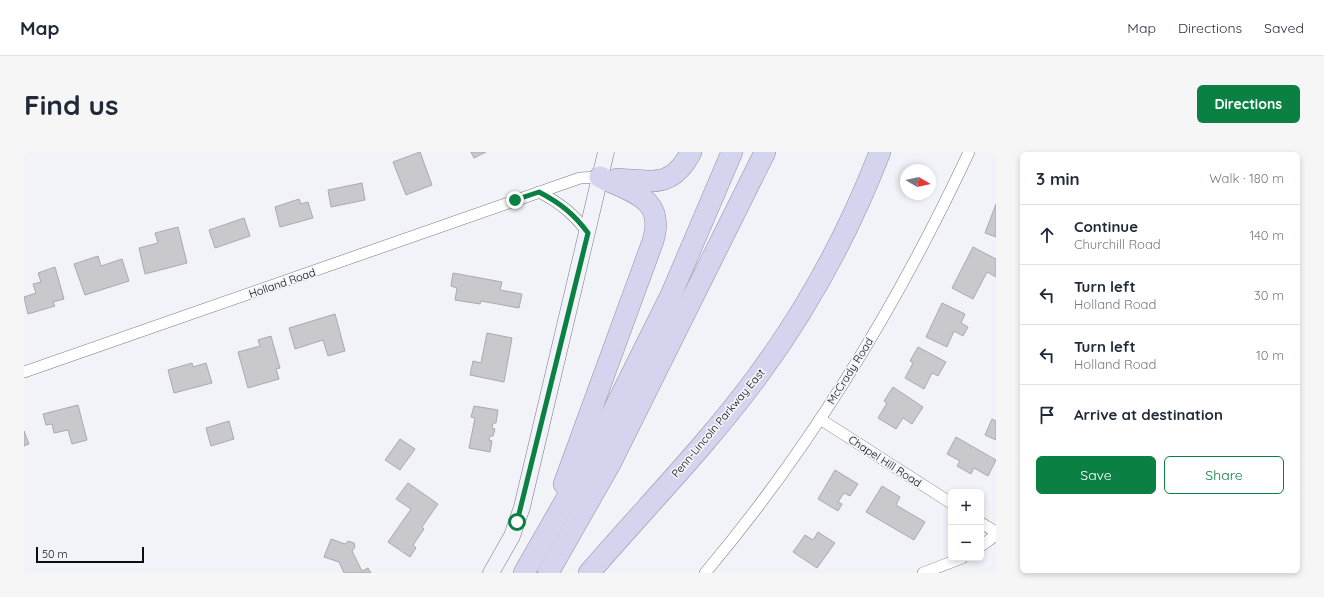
<!DOCTYPE html>
<html lang="en">
<head>
<meta charset="utf-8">
<style>
  body { margin:0; font-family:Quicksand,sans-serif; background:#f6f6f7; color:#1f2937 }
  .controls { position:absolute; right:12px; bottom:12px; display:grid; overflow:hidden; border-radius:6px; box-shadow:0 2px 6px #0003 }
  .controls button { width:36px; height:36px; display:grid; place-items:center; padding:0; border:0; border-bottom:1px solid #e0e1e3; background:#fff; color:#1f2937; font:20px sans-serif }
  .compass { position:absolute; left:876px; top:12px; width:36px; height:36px; border-radius:50%; background:#fff; box-shadow:0 2px 6px #0003; rotate:99deg }
  .scale { position:absolute; left:12px; bottom:10px; width:108px; box-sizing:border-box; padding-left:4px; border:2px solid #0d0d0e; border-top:0; font-size:11px; line-height:14px; white-space:nowrap; color:#0d0d0e; -webkit-text-stroke:3px #f2f3f8; paint-order:stroke }
  .stop { position:absolute; width:12px; height:12px; margin:-9px; border:3px solid #0b8043; border-radius:50%; background:#fff }
  .stop.end { background:#0b8043; border-color:#fff; box-shadow:0 1px 4px #0008 }
  .list { margin:0; padding:0; list-style:none }
  h2 { display:flex; justify-content:space-between; align-items:center; height:52px; margin:0; padding:0 16px; font-size:17px }
  h2 small { font-size:13px; font-weight:400; color:#747a83 }
  .list li { display:grid; grid-template-columns:26px 1fr auto; gap:12px; align-items:center; box-sizing:border-box; height:60px; padding:0 16px; border-top:1px solid #e0e1e3 }
  .list b { display:block; font-size:15px; white-space:nowrap }
  .list p { margin:0; font-size:13px; white-space:nowrap; color:#747a83 }
  .list em { font-size:13px; font-style:normal; color:#747a83 }
  .actions { display:flex; gap:8px; padding:12px 16px }
  .actions a { flex:1; padding:9px 0; border:1px solid #0b8043; border-radius:6px; text-align:center; font-size:14px; color:#0b8043 }
  .actions .main { background:#0b8043; color:#fff }
  .icon { flex:none; width:22px; height:22px; fill:none; stroke:currentColor; stroke-width:2; stroke-linecap:round; stroke-linejoin:round }
  .map { position:relative; flex:none; width:972px; height:421px; overflow:hidden; border-radius:6px }
  header { display:flex; align-items:center; gap:24px; box-sizing:border-box; height:56px; padding:0 20px; background:#fff; border-bottom:1px solid #e0e1e3 }
  header strong { font-size:19px }
  nav { display:flex; gap:22px; margin-inline-start:auto; font-size:14px }
  .intro { display:flex; align-items:center; justify-content:space-between; box-sizing:border-box; height:96px; padding:0 24px }
  h1 { margin:0; font-size:28px }
  .button { padding:10px 18px; border-radius:6px; background:#0b8043; color:#fff; font-size:14px; font-weight:700 }
  main { display:flex; gap:24px; padding:0 24px }
  aside { flex:1; background:#fff; border-radius:6px; box-shadow:0 2px 6px #0003 }
  .map>svg:first-child { display:block }
  .building { fill:#c8c8cd; stroke:#a9a9ae }
  .lines { fill:none; stroke-linecap:round; stroke-linejoin:round }
  .street-casing { stroke:#79797e; stroke-width:12 }
  .secondary-casing { stroke:#79797e; stroke-width:17 }
  .highway-casing { stroke:#8e8ea0; stroke-width:22 }
  .street { stroke:#fff; stroke-width:11 }
  .secondary { stroke:#f2f2fa; stroke-width:16 }
  .highway { stroke:#d4d4ee; stroke-width:21 }
  .route { stroke:#0b8043; stroke-width:5 }
  .labels { text-anchor:middle; stroke-width:3.5; stroke-linejoin:round; paint-order:stroke }
  .street-label { font-size:11px; fill:#0d0d0e; stroke:#f2f3f8 }
</style>
</head>
<body>
<header>
<strong>Map</strong>
<nav><a>Map</a><a>Directions</a><a>Saved</a></nav>
</header>
<div class="intro"><h1>Find us</h1><a class="button">Directions</a></div>
<main>
<div class="map">
<svg width="972" height="421" viewBox="0 0 972 421">
  <rect width="100%" height="100%" fill="#f2f3f8"/>
  <g class="building">
    <polygon points="396,0 408,33 382,43 369,10"/>
    <polygon points="447,0 462,0 450,6"/>
    <polygon points="338,31 341,48 307,55 304,38"/>
    <polygon points="275,47 277,52 284,50 289,66 256,75 251,55"/>
    <polygon points="972,52 972,85 961,81"/>
    <polygon points="220,66 226,84 191,96 185,78"/>
    <polygon points="154,75 163,111 121,122 115,96 134,91 131,81"/>
    <polygon points="949,95 972,107 972,125 963,120 949,147 928,136"/>
    <polygon points="74,104 77,114 98,107 105,129 61,143 50,112"/>
    <polygon points="31,115 40,147 29,150 31,154 4,162 0,145 12,141 9,132 17,130 14,121"/>
    <polygon points="429,121 478,130 476,138 498,142 495,156 457,149 456,152 431,148 433,136 427,134"/>
    <polygon points="918,151 941,162 937,171 944,175 939,184 930,179 923,195 902,185"/>
    <polygon points="311,162 321,199 304,204 299,188 271,197 265,176"/>
    <polygon points="463,181 488,186 480,230 446,223 449,209 457,211"/>
    <polygon points="247,184 256,216 252,217 255,227 224,236 214,200 236,194 234,188"/>
    <polygon points="894,195 922,210 914,224 908,221 900,237 881,226 889,211 886,209"/>
    <polygon points="168,211 169,215 182,211 188,231 150,241 144,218"/>
    <polygon points="869,235 899,255 888,272 879,266 872,277 854,266 863,251 860,249"/>
    <polygon points="54,253 63,288 48,292 44,278 30,281 28,272 22,273 19,262"/>
    <polygon points="450,254 474,258 472,271 469,271 468,276 471,277 469,284 466,284 465,288 468,289 466,300 445,296 451,266 447,265"/>
    <polygon points="968,267 972,269 972,288 961,283"/>
    <polygon points="205,269 210,287 187,294 182,276"/>
    <polygon points="0,279 5,292 0,294"/>
    <polygon points="932,285 972,308 964,324 950,316 947,322 933,314 936,309 923,302"/>
    <polygon points="376,287 391,297 376,318 361,308"/>
    <polygon points="811,318 834,332 826,344 820,341 814,350 818,352 814,359 794,347"/>
    <polygon points="384,331 414,352 398,375 400,377 389,393 392,396 386,405 364,390 387,357 372,347"/>
    <polygon points="858,334 876,345 872,353 901,370 890,388 842,360"/>
    <polygon points="794,380 811,391 793,416 769,400 781,383 789,388"/>
    <polygon points="307,387 321,392 324,389 330,391 331,395 328,399 338,419 344,416 347,421 320,421 315,410 300,405"/>
  </g>
  <g class="lines">
    <defs>
      <g id="street">
        <path d="M 515,40 C 536,51 550,62 564,81"/>
        <polyline points="0,220 556,26 576,25"/>
        <polyline points="796,267 927,351"/>
        <polyline points="957,371 972,380"/>
        <polyline points="957,394 972,383"/>
        <path d="M 681,421 C 788,294 875,150 945,0"/>
        <polyline points="899,421 938,406"/>
      </g>
      <polyline id="secondary" points="467,421 488,384 498,355 582,0"/>
      <g id="highway">
        <path d="M 593,27 C 628,29 648,37 667,0"/>
        <path d="M 540,332 L 629,89 C 642,46 607,40 576,25"/>
        <polyline points="500,421 568,302 647,143 708,0"/>
        <polyline points="524,421 586,312 741,0"/>
        <path d="M 565,421 C 621,356 682,294 733,225 C 784,156 825,80 856,0"/>
      </g>
    </defs>
    <use href="#street" class="street-casing"/>
    <use href="#secondary" class="secondary-casing"/>
    <use href="#highway" class="highway-casing"/>
    <use href="#street" class="street"/>
    <use href="#secondary" class="secondary"/>
    <use href="#highway" class="highway"/>
  </g>
  <g class="lines">
    <path class="route" d="M 491,48 L 515,40 C 536,51 550,62 564,81 L 493,370"/>
  </g>
  <g class="labels">
    <g class="street-label">
      <text transform="translate(258 131) rotate(-19)" y="4">Holland Road</text>
      <text transform="translate(826 219) rotate(-58)" y="4">McCrady Road</text>
      <text transform="translate(694 271) rotate(-50)" y="4">Penn-Lincoln Parkway East</text>
      <text transform="translate(861 309) rotate(33)" y="4">Chapel Hill Road</text>
    </g>
  </g>
</svg>
<div class="controls">
<button>+</button>
<button>−</button>
</div>
<svg class="compass" viewBox="-18 -18 36 36"><path d="M0-13l5 13h-10z" fill="#e53935"/><path d="M0 13l5-13h-10z" fill="#747a83"/></svg>
<div class="scale">50 m</div>
<div class="stop" style="left:493px;top:370px"></div>
<div class="stop end" style="left:491px;top:48px"></div>
</div>
<aside>
<h2>3 min<small>Walk · 180 m</small></h2>
<ul class="list">
<li><svg class="icon" aria-label="ahead" viewBox="0 0 24 24"><path d="M12 20V5M6 11l6-6 6 6"/></svg><div><b>Continue</b><p>Churchill Road</p></div><em>140 m</em></li>
<li><svg class="icon" aria-label="left" viewBox="0 0 24 24"><path d="M17 20v-9H6M10 6l-5 5 5 5"/></svg><div><b>Turn left</b><p>Holland Road</p></div><em>30 m</em></li>
<li><svg class="icon" aria-label="left" viewBox="0 0 24 24"><path d="M17 20v-9H6M10 6l-5 5 5 5"/></svg><div><b>Turn left</b><p>Holland Road</p></div><em>10 m</em></li>
<li><svg class="icon" aria-label="arrive" viewBox="0 0 24 24"><path d="M6 21V4h12l-3 4 3 4H6"/></svg><div><b>Arrive at destination</b></div></li>
</ul>
<div class="actions"><a class="main">Save</a><a>Share</a></div>
</aside>
</main>
</body>
</html>
